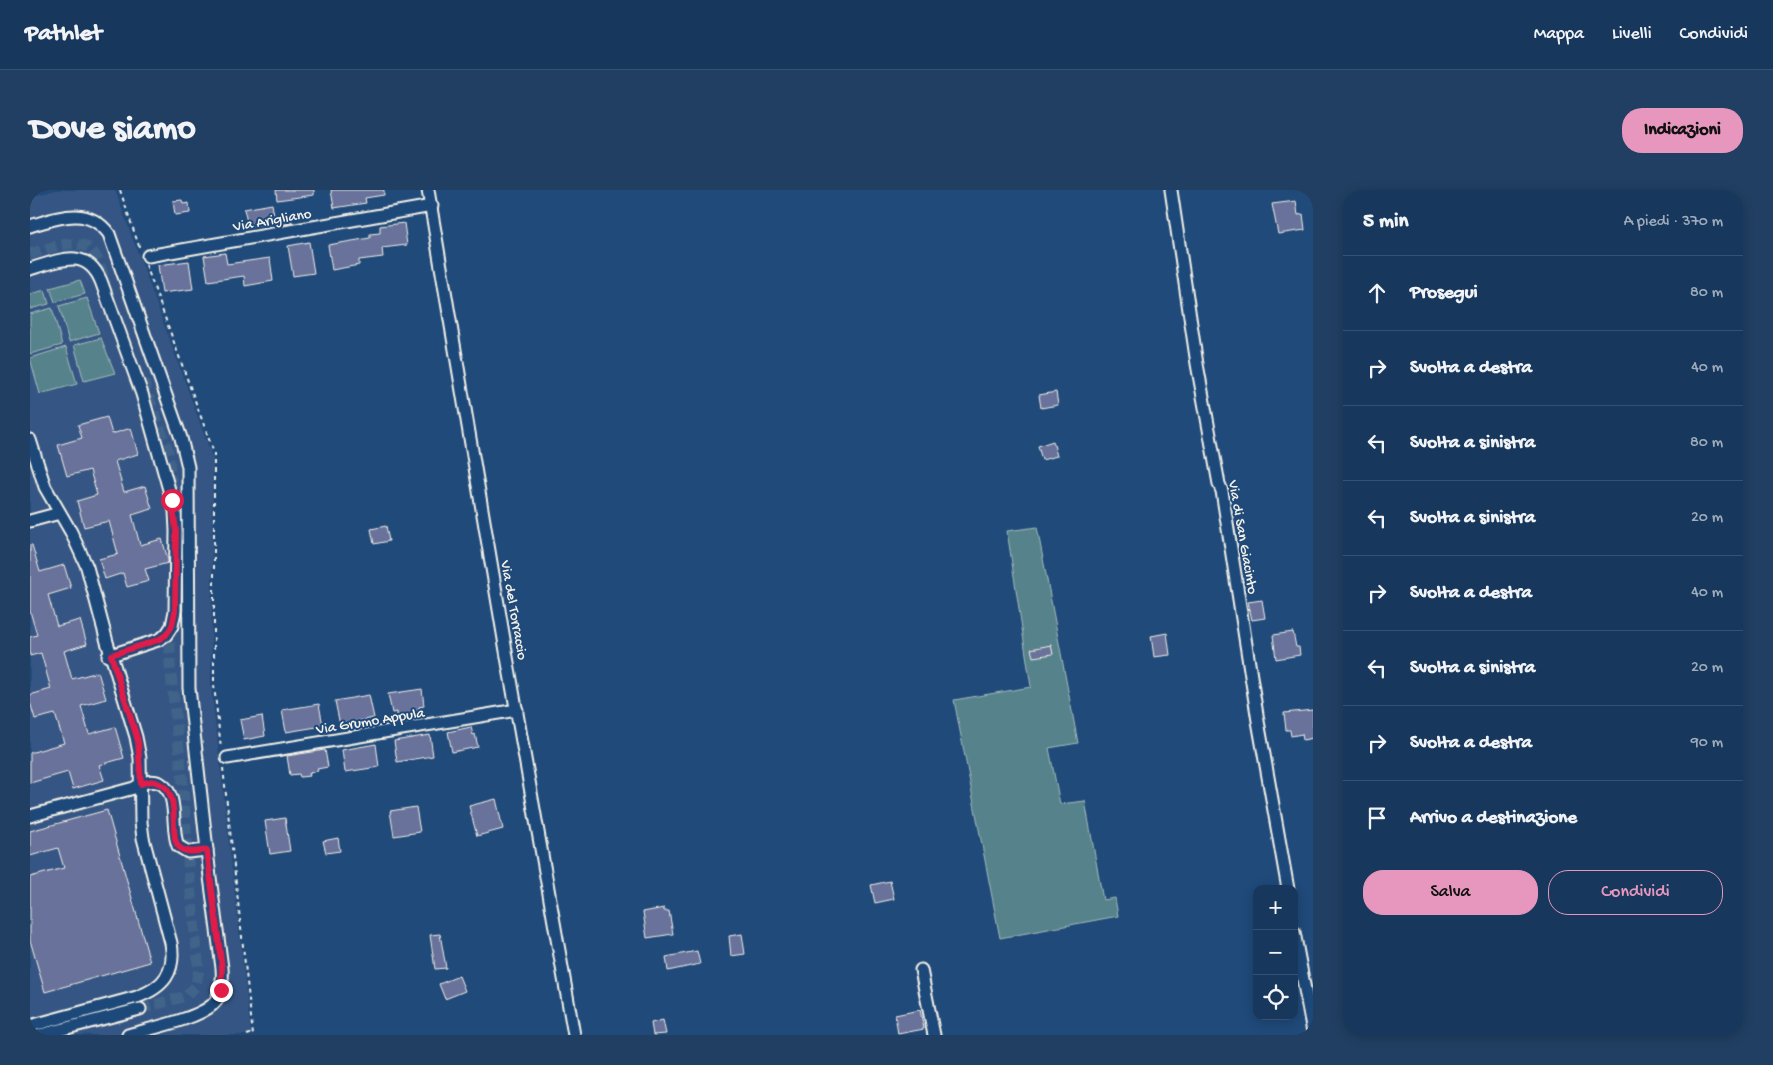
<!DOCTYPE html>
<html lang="it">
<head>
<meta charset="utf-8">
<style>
  body { margin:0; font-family:"Gochi Hand",sans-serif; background:#203f62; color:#f1f3f6 }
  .controls { position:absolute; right:15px; bottom:15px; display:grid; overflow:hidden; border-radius:10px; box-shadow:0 2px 12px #0003 }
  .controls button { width:45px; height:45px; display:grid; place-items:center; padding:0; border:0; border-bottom:1px solid #365272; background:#17385c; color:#f1f3f6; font:25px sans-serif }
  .stop { position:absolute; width:15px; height:15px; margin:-11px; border:4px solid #e11d48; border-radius:50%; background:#fff }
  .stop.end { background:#e11d48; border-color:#fff; box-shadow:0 1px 5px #0008 }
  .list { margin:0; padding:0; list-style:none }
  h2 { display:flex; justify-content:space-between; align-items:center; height:65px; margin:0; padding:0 20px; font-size:21px }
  h2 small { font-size:16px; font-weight:400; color:#9eacbb }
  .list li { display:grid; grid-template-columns:32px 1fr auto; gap:15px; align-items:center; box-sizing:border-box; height:75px; padding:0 20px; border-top:1px solid #365272 }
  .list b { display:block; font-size:19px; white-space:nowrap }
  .list em { font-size:16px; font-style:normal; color:#9eacbb }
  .actions { display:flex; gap:10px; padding:15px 20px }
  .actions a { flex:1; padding:11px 0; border:1px solid #e797bd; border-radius:20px; text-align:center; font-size:18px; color:#e797bd }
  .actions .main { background:#e797bd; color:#111 }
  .icon { flex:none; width:28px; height:28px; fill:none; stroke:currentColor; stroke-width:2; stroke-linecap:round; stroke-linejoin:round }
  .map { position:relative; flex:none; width:1283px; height:845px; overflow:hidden; border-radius:20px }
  header { display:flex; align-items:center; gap:30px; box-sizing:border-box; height:70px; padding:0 25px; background:#17385c; border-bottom:1px solid #365272 }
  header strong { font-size:24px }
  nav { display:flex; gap:28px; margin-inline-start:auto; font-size:18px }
  .intro { display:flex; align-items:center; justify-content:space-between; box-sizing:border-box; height:120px; padding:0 30px }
  h1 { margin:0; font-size:35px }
  .button { padding:12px 22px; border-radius:20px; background:#e797bd; color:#111; font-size:18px; font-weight:700 }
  main { display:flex; gap:30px; padding:0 30px }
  aside { flex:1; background:#17385c; border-radius:20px; box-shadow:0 2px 12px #0003 }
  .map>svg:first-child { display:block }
  .built { fill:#355684 }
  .green { fill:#57838b; stroke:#a6baba }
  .building { fill:#69729b; stroke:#f4f1e8 }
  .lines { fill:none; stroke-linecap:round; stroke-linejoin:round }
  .minor-tunnel { stroke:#3f638a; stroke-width:11; stroke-dasharray:11 5.5; stroke-linecap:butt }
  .minor-casing { stroke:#f4f1e8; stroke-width:15 }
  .path { stroke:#f4f1e8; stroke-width:2; stroke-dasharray:4 4; stroke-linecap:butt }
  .minor { stroke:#1f4a7a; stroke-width:11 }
  .route { stroke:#e11d48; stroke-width:6 }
  .labels { text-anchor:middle; stroke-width:4; stroke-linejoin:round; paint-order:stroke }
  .street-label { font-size:15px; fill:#f4f1e8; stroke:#1f4a7a }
</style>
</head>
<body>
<header>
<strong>Pathlet</strong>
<nav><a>Mappa</a><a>Livelli</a><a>Condividi</a></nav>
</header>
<div class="intro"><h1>Dove siamo</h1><a class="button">Indicazioni</a></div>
<main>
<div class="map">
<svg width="1283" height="845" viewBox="0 0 1283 845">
  <rect width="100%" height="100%" fill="#1f4a7a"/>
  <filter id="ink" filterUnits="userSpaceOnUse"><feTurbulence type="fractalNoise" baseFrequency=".02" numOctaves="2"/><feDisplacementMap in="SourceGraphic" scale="10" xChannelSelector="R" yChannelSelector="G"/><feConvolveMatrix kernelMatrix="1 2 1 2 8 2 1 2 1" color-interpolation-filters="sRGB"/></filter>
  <g filter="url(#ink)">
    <polygon class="built" points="26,0 85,0 183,269 181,495 221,845 0,845 0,7"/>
    <g class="green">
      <polygon points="50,90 55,104 25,112 20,98"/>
      <polygon points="15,100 19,114 0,119 0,104"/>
      <polygon points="57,108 69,143 39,152 29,116"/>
      <polygon points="22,118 32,155 0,164 0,124"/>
      <polygon points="71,148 85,183 54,191 44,155"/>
      <polygon points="36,157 47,194 10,204 0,168"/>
      <polygon points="1007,337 1048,553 1019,558 1030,614 1055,611 1073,710 1085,708 1088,726 970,748 924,510 1001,497 977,341"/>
    </g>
    <g class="building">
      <polygon points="246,0 284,0 284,5 247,10"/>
      <polygon points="301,0 354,0 354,5 335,8 336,13 304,18"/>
      <polygon points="152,10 153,14 159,13 160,23 145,25 143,11"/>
      <polygon points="1266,11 1268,25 1273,24 1275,40 1248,44 1242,14"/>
      <polygon points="242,14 245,31 218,36 214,19"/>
      <polygon points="261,24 262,33 249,35 248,27"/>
      <polygon points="374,33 377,55 352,58 353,67 329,70 329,75 302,80 298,55 340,48 340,44 350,43 350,36"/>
      <polygon points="279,52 284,83 263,86 258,56"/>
      <polygon points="195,63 197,74 240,68 243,91 215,96 214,86 178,91 174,66"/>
      <polygon points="159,71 163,99 132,103 128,75"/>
      <polygon points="1026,202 1028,215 1011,218 1009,205"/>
      <polygon points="77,227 82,244 101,238 108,264 85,271 94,302 115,296 122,319 102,325 110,355 132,349 138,370 138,373 115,379 119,391 97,397 93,383 75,389 69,369 88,364 79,331 54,337 47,311 67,305 60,280 37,286 28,255 52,248 48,235"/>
      <polygon points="1023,251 1027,266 1012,270 1008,256"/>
      <polygon points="356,336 359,351 344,354 341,339"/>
      <polygon points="0,355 2,355 10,382 34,375 41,398 18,405 27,436 50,430 57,454 34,461 42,489 68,482 76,509 51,516 59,544 85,537 94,568 69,575 74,590 43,599 38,582 0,593 0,563 34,553 25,524 5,529 0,512 0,505 21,499 11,463 0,466 0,447 7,445 0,421"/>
      <polygon points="1232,410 1235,428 1222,430 1218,412"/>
      <polygon points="1263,442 1266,457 1269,457 1270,465 1246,469 1243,445"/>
      <polygon points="1137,443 1140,465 1124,467 1121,446"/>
      <polygon points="1021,455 1023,464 1003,467 1001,459"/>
      <polygon points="392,499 394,516 389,517 390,522 367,526 367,522 362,523 358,504"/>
      <polygon points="339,505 344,528 310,535 305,511"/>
      <polygon points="289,514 293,536 256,542 252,520"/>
      <polygon points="1283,520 1283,548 1273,550 1272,544 1261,546 1260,540 1256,540 1254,523"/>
      <polygon points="232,526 235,546 214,550 210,530"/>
      <polygon points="441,537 443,545 445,544 448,557 422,562 418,542"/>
      <polygon points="400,545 403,566 367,572 364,551"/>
      <polygon points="346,554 349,577 315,582 312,560"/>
      <polygon points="295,560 298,577 287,579 288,581 279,583 280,586 270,587 269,584 260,585 257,566"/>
      <polygon points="466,609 473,639 447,646 439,616"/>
      <polygon points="386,617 390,642 364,646 360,621"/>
      <polygon points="77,620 120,772 15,802 0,750 0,687 34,678 28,658 0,666 0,641"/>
      <polygon points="255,628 260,661 240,664 235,631"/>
      <polygon points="308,648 310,661 296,663 293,651"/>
      <polygon points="860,691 864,709 845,713 841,695"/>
      <polygon points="634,718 634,721 639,721 643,744 617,748 613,722"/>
      <polygon points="410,744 416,778 405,779 400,745"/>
      <polygon points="712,744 715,764 701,766 699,746"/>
      <polygon points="667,761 670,774 638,781 636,767"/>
      <polygon points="429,786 435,801 415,809 409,794"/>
      <polygon points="890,820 894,839 868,844 865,825"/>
      <polygon points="633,830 636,844 623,845 621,833"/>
    </g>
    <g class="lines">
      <g class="minor-tunnel">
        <path d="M 0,64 C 19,59 51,43 65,65 C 70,74 73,85 76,94"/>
        <polyline points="113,191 138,260 142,303"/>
        <polyline points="110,819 156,806 165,797 169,780 159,685 153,595 140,475 140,434"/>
      </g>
      <defs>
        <g id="minor">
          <polyline points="398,0 477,467 544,845"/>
          <polyline points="1141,0 1167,174 1189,294 1192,301 1228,531 1258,699"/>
          <path d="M 0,36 C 28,28 57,15 79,44 L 151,248 L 158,277 L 159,498 L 180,687 L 192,778 C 193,790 192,802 185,812 C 173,828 118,839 98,845"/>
          <polyline points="118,66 402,16"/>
          <path d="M 0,79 C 28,71 56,56 71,91 L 112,204 L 145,321 L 146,341 L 145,421 L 142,436 L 136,445 L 128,450 L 78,466"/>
          <path d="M 0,250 L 15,297 L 41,342 L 57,377 L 77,452 L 106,547 L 110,568 L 111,632 L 113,648 L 141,753 C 146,782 134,797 107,807 L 0,836"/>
          <polyline points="0,331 26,324"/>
          <polyline points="197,568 487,520"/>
          <path d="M 0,626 L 104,598 C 112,593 120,589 130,593 C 150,604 140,638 148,656 L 158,662 L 177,660"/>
          <polyline points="1264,742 1283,842"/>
          <polyline points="891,780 904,845"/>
          <polyline points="10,845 110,819"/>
        </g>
      </defs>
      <use href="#minor" class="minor-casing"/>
      <g class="path">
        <polyline points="90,0 110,59"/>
        <polyline points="116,75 184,263 184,495 191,558"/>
        <polyline points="193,578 223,845"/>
        <polyline points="217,845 223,843"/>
      </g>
      <use href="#minor" class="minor"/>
    </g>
  </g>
  <g class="lines" filter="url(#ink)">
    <path class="route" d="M 142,310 L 146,341 L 145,421 L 142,436 L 136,445 L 128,450 L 81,465 L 108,551 L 111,594 C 118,591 123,590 130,594 C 153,605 137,648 150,658 C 157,664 168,661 177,660 L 192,778 L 191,800"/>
  </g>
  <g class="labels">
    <g class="street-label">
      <text transform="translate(242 29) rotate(-10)" y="5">Via Arigliano</text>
      <text transform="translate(1214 347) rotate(80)" y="5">Via di San Giacinto</text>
      <text transform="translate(485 420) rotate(80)" y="5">Via del Torraccio</text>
      <text transform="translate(340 530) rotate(-9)" y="5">Via Grumo Appula</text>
    </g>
  </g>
</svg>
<div class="controls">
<button>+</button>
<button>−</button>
<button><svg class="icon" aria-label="locate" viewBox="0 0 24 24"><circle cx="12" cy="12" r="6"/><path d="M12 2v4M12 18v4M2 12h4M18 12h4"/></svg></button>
</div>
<div class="stop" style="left:142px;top:310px"></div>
<div class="stop end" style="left:191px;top:800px"></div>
</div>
<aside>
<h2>5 min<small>A piedi · 370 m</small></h2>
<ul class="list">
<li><svg class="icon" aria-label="ahead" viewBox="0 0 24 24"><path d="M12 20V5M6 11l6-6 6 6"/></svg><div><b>Prosegui</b></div><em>80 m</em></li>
<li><svg class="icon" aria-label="right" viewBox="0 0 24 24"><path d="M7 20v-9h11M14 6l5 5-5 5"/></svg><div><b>Svolta a destra</b></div><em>40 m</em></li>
<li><svg class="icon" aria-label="left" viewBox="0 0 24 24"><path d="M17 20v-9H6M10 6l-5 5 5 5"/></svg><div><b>Svolta a sinistra</b></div><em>80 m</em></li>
<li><svg class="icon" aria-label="left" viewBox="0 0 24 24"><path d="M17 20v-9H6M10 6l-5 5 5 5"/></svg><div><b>Svolta a sinistra</b></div><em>20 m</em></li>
<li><svg class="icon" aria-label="right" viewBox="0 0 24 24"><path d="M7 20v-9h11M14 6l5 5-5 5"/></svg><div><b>Svolta a destra</b></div><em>40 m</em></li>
<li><svg class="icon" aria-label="left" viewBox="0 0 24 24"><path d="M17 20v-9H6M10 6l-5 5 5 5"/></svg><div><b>Svolta a sinistra</b></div><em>20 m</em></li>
<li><svg class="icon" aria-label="right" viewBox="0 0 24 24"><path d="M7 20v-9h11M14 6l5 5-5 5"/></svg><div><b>Svolta a destra</b></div><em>90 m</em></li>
<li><svg class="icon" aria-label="arrive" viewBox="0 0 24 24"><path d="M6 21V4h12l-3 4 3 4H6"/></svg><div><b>Arrivo a destinazione</b></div></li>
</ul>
<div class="actions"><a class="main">Salva</a><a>Condividi</a></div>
</aside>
</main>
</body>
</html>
